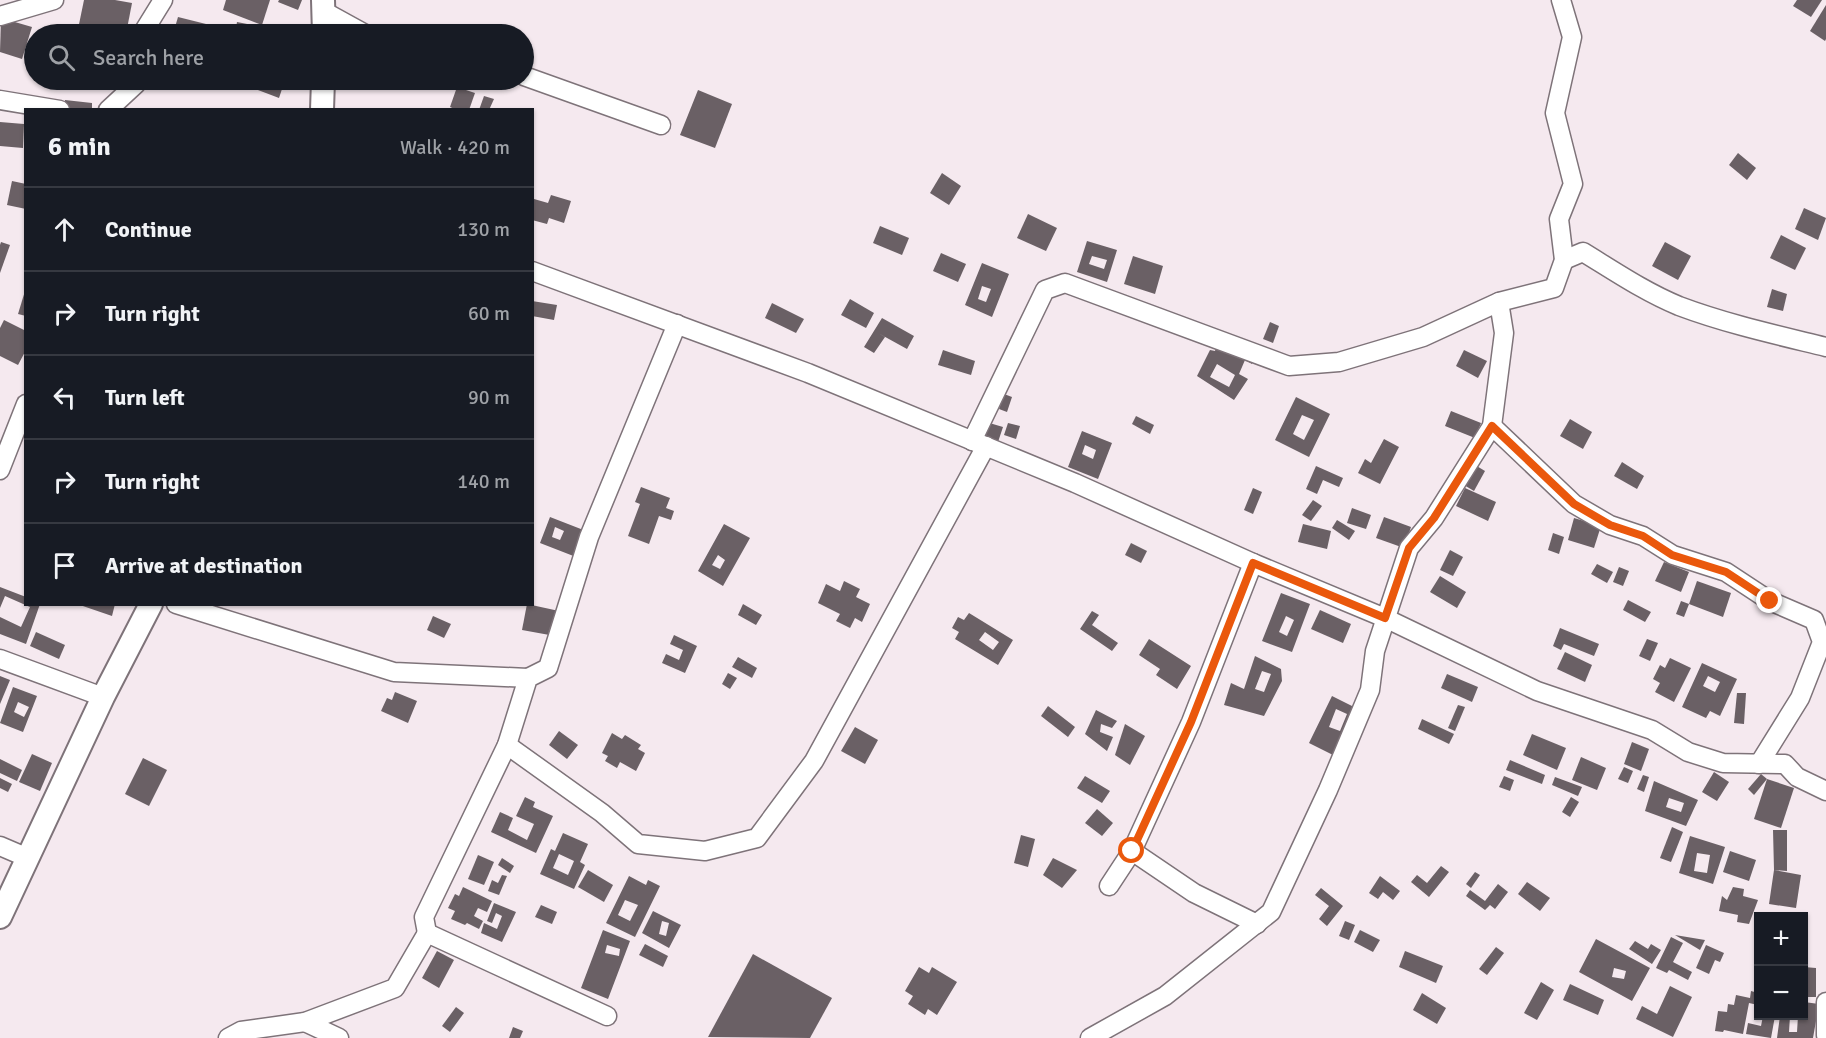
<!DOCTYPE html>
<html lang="en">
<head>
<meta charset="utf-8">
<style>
  body { margin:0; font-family:Signika,sans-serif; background:#242831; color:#f1f3f6 }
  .controls { position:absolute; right:18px; bottom:18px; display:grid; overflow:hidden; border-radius:0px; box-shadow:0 2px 4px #0004 }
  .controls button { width:54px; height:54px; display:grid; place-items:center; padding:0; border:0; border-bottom:2px solid #363941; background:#171b24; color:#f1f3f6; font:30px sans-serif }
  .stop { position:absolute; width:18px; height:18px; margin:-14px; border:4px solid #ea580c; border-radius:50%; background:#fff }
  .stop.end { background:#ea580c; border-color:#fff; box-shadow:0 2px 6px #0008 }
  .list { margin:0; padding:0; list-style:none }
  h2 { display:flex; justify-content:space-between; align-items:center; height:78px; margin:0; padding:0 24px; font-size:26px }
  h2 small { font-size:20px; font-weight:400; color:#9ea1a6 }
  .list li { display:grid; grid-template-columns:39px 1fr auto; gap:18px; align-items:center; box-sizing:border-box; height:84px; padding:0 24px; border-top:2px solid #363941 }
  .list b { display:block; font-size:22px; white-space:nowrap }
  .list em { font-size:20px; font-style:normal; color:#9ea1a6 }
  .icon { flex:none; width:33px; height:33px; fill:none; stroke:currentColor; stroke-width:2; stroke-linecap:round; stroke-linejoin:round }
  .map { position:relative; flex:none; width:1826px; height:1038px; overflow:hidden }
  .search { position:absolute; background:#171b24; box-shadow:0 2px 4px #0004; left:24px; top:24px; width:510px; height:66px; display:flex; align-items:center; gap:15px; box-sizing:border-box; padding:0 21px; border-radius:33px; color:#9ea1a6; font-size:22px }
  .panel { position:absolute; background:#171b24; box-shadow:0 2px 4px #0004; left:24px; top:108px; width:510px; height:498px; border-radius:0px }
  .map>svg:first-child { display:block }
  .building { fill:#6a6065; fill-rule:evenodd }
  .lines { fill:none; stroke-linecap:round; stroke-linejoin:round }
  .minor-casing { stroke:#7e7379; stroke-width:21 }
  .tertiary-casing { stroke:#7e7379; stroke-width:26 }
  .minor { stroke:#fff; stroke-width:18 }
  .tertiary { stroke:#fff; stroke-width:22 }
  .route { stroke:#ea580c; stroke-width:8 }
</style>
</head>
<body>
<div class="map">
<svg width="1826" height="1038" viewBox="0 0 1826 1038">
  <rect width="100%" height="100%" fill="#f5e9ef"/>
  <g class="building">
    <polygon points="84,0 115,0 132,3 126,34 77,34"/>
    <polygon points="226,0 270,0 262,25 223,10"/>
    <polygon points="279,0 302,0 298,10 278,2"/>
    <polygon points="1797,0 1822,0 1811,17 1793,6"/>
    <polygon points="1826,5 1826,39 1825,41 1810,31"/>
    <polygon points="178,17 210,25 207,34 173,34"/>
    <polygon points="1,18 32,27 22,59 0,52"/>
    <polygon points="237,22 288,32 288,34 235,34"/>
    <polygon points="241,80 274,80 284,83 279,98 240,83"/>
    <polygon points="457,87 475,93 469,110 457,110 450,107"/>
    <polygon points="698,90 732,104 715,148 680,135"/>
    <polygon points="484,96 494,99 489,110 479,110"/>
    <polygon points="65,100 92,103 92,110 64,109"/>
    <polygon points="0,122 24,124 23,148 0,146"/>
    <polygon points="1738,153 1756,168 1747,180 1729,165"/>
    <polygon points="942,173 961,186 949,205 930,193"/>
    <polygon points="12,181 26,184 26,209 7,205"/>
    <polygon points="551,195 571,201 564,223 549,218 547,224 532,220 534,199 548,203"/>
    <polygon points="1804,208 1826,218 1818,240 1795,229"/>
    <polygon points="1028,214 1057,228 1046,251 1017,238"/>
    <polygon points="880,226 909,238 902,255 873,243"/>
    <polygon points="1781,235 1806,248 1795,270 1770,258"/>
    <path d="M 1087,241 L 1117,250 L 1107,282 L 1077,272 ZM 1092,256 L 1107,260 L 1104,269 L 1089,264 Z"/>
    <polygon points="1,242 10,245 0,273 0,245"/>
    <polygon points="1665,242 1691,256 1678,280 1652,266"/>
    <polygon points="941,253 966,264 958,282 933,271"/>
    <polygon points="1133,256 1163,266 1155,294 1124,284"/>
    <path d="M 982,263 L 1009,274 L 992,317 L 965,305 ZM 982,286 L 991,289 L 986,302 L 978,299 Z"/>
    <polygon points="1772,289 1787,294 1783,311 1767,307"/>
    <polygon points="25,291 26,292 26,316 18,314"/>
    <polygon points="850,299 874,313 866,328 841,315"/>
    <polygon points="532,301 557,305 554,320 532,316"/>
    <polygon points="772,303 804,319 796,333 765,318"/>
    <polygon points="882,318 914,336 907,349 878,333 885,337 874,353 864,347"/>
    <polygon points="4,320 26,331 26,350 18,365 0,356 0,328"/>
    <polygon points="1270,322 1279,326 1273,343 1263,339"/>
    <path d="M 1217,344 L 1253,352 L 1252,364 L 1245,360 L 1239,374 L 1248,379 L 1234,400 L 1197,376 L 1210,350 L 1215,351 ZM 1217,364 L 1235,375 L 1229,387 L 1210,377 Z"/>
    <polygon points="943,350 975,361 971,375 938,365"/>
    <polygon points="1464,350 1487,361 1478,378 1456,366"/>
    <polygon points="1004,394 1012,397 1007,412 999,409"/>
    <path d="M 1296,397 L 1330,414 L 1309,457 L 1275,440 ZM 1302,415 L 1314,420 L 1304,440 L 1293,434 Z"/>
    <polygon points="1451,411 1481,423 1475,438 1445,426"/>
    <polygon points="1136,416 1154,425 1150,434 1132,424"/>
    <polygon points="1570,419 1592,432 1583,449 1560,436"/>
    <polygon points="986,422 1003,427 998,442 982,437"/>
    <polygon points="1008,423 1020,426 1016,439 1004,435"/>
    <path d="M 1082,431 L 1112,443 L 1098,479 L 1068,467 ZM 1085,445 L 1096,450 L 1093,459 L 1082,454 Z"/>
    <polygon points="1384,439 1399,447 1380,484 1358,473 1365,459 1371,463"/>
    <polygon points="1622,462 1644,476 1637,489 1614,476"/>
    <polygon points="1475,465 1485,471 1474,491 1464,485"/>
    <polygon points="1316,466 1343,478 1339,487 1323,480 1317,494 1306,489"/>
    <polygon points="641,487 670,498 666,508 674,511 671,520 659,516 649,544 628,536 640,504 635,502"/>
    <polygon points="1253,488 1262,492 1253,514 1244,510"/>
    <polygon points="1465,488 1496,502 1488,521 1456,506"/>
    <polygon points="1313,500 1322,506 1311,521 1302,515"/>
    <polygon points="1352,508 1371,515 1366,529 1347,523"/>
    <path d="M 550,517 L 586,531 L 576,557 L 540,543 ZM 555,527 L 564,531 L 560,540 L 552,537 Z"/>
    <polygon points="1384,517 1411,527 1404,548 1376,538"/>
    <polygon points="1574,518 1601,526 1594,548 1568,540"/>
    <polygon points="1337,520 1355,531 1349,540 1332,528"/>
    <path d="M 724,524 L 750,538 L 723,586 L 698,571 ZM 718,555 L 725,560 L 720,569 L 712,565 Z"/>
    <polygon points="1303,524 1331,531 1327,549 1298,542"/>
    <polygon points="1553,533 1564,537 1559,554 1548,550"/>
    <polygon points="1131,543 1147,551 1141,563 1125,555"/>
    <polygon points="1450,550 1463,557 1453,576 1440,570"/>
    <polygon points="1664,562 1689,572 1681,592 1655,581"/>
    <polygon points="1597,564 1613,572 1607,583 1591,574"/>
    <polygon points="1619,567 1629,571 1623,586 1613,582"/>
    <polygon points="1440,576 1466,592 1457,608 1430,592"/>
    <polygon points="844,581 860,589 856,597 870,604 862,622 855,618 850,628 836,621 840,614 818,603 826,584 840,591"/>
    <polygon points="1697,581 1731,593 1723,617 1689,604"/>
    <polygon points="0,587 26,597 26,604 40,604 26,644 0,634 0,617 21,627 30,607 5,596 0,608"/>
    <path d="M 1281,593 L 1310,604 L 1292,652 L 1262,641 ZM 1286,616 L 1294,620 L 1287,636 L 1279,632 Z"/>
    <polygon points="1628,600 1651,612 1645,622 1623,610"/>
    <polygon points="1681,601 1689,604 1684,617 1676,614"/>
    <polygon points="77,604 115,604 112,616"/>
    <polygon points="527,604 559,611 555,636 522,630"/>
    <polygon points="743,604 762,615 756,625 738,615"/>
    <polygon points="1320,610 1351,624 1343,643 1311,629"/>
    <polygon points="1092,611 1099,615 1092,625 1118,643 1112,651 1080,629"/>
    <path d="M 969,613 L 1013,640 L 998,665 L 955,639 L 959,632 L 952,628 L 958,617 L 964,620 ZM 985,632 L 999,642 L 993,650 L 979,640 Z"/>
    <polygon points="433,616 451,624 444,638 427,630"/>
    <polygon points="1560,628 1599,644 1594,656 1564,644 1561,650 1553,646"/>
    <polygon points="36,632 65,645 59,659 30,646"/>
    <polygon points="674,635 697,646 685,673 662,663 666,654 679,660 683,650 670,644"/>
    <polygon points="1149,639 1191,666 1177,689 1156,675 1160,669 1139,655"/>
    <polygon points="1647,639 1658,643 1650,661 1639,656"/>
    <polygon points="1565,652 1592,665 1585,682 1557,669"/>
    <path d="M 1255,656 L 1281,669 L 1282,681 L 1264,716 L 1224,705 L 1231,683 L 1244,689 ZM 1262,671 L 1271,674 L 1264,692 L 1255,689 Z"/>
    <polygon points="738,657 757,668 752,678 732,667"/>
    <polygon points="1670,658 1691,668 1674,702 1655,692 1660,683 1653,679 1660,665 1665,668"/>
    <path d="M 1702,663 L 1737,679 L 1720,716 L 1710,711 L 1706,718 L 1682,707 ZM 1708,676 L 1720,682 L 1715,692 L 1703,686 Z"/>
    <polygon points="728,673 737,678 730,689 722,684"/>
    <polygon points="1447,674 1478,687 1472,702 1441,688"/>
    <polygon points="0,676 10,680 0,704"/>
    <path d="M 13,687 L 37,696 L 23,732 L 0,723 ZM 18,702 L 29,707 L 24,717 L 14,712 Z"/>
    <polygon points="395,692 417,701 408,723 381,711 387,698 392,700"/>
    <polygon points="1737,693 1746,693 1744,724 1734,723"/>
    <path d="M 1332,696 L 1358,709 L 1335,756 L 1309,743 ZM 1336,709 L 1347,714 L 1340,731 L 1329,727 Z"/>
    <polygon points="1458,705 1465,707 1455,731 1448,728"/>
    <polygon points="1048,706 1075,727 1068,737 1041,716"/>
    <polygon points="1096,710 1117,721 1112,728 1101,724 1100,732 1113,737 1107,751 1085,734"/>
    <polygon points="1422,719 1454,734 1449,744 1418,729"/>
    <polygon points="1125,724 1145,736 1130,765 1115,755"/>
    <polygon points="855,727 878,740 865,764 841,751"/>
    <polygon points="559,731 578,745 567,759 549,745"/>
    <polygon points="612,733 622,739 625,735 641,745 638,749 645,753 636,771 620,762 617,768 605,761 608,756 602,753"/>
    <polygon points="1532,734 1566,748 1557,770 1523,755"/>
    <polygon points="1632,742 1649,749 1641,771 1624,764"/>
    <polygon points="32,754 52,763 40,791 19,782"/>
    <polygon points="1581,757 1606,768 1597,790 1572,780"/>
    <polygon points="143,758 167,770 149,806 125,794"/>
    <polygon points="0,759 22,770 17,781 0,773"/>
    <polygon points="1510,760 1545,775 1542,784 1506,770"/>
    <polygon points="1624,767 1633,771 1628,783 1618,779"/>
    <polygon points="1714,772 1729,782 1717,801 1702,792"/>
    <polygon points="1761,774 1767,779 1754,795 1748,789"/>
    <polygon points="1643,775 1649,777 1644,792 1637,789"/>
    <polygon points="1085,776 1110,791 1102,803 1077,788"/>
    <polygon points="1504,776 1514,780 1510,791 1499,787"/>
    <polygon points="1555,777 1582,787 1578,796 1552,785"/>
    <polygon points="0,778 12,784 8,792 0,788"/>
    <polygon points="1767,779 1794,788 1781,828 1754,819"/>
    <path d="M 1654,781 L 1698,800 L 1686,826 L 1645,811 ZM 1669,798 L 1684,803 L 1681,812 L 1666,807 Z"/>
    <polygon points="525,797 535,802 533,807 553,816 536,853 491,832 500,812 513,818 508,830 527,840 534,824 516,816"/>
    <polygon points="1571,797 1579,802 1570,817 1562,812"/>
    <polygon points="1097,809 1113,823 1102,836 1085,823"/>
    <polygon points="1672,827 1683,832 1671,862 1660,858"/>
    <polygon points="1773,830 1787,830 1787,871 1774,870 1801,875 1796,908 1769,904 1774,870"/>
    <path d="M 563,833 L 588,844 L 580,862 L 585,865 L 574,889 L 540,874 L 551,849 L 555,851 ZM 559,854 L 574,861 L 568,875 L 553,868 Z"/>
    <polygon points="1021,835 1035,839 1028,867 1014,863"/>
    <path d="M 1690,836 L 1725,847 L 1713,884 L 1679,873 ZM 1697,853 L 1710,855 L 1707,873 L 1694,871 Z"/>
    <polygon points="1730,851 1756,860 1749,881 1723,872"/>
    <polygon points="478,855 494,862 484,885 468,879"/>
    <polygon points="502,858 514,866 510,873 498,865"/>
    <polygon points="1053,858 1077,870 1062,888 1043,875"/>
    <polygon points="1441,866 1449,872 1429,897 1411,882 1417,875 1427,883"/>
    <polygon points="588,870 613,885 604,902 578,887"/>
    <polygon points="1475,872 1480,875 1471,888 1466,884"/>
    <polygon points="502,875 507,876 499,895 488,891 492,880 498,883"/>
    <path d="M 629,876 L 646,885 L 648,880 L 660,886 L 635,937 L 606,923 ZM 625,900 L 638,905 L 630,921 L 618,915 Z"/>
    <polygon points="1380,876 1400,891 1393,900 1383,892 1378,899 1369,893"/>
    <polygon points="1527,882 1550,898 1540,911 1518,894"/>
    <polygon points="1498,884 1508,892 1495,909 1490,905 1485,910 1466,896 1470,890 1485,901"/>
    <polygon points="463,887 492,901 487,912 478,908 474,916 483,921 479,929 467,923 465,925 451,919 455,911 448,908 455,894 459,896"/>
    <polygon points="1733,887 1744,889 1743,896 1758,900 1749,924 1737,922 1738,915 1719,911 1722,896 1727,900"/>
    <polygon points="1321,888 1343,906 1327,926 1319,919 1329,906 1315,895"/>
    <polygon points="494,903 516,912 502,942 481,933 484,923 497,929 502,916 496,913 492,923 487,921"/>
    <polygon points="541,905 557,912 552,924 535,917"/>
    <path d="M 653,911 L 681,925 L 669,948 L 642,933 ZM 662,921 L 669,923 L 666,936 L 659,934 Z"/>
    <polygon points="1345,921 1355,925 1349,940 1339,936"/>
    <path d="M 603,930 L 630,941 L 608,999 L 581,988 ZM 607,945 L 620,949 L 619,956 L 605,953 Z"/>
    <polygon points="1360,930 1380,940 1373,952 1354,942"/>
    <polygon points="1675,935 1705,940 1700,950"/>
    <polygon points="1671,937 1683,943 1673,962 1692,972 1688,980 1669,970 1667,973 1656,968"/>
    <path d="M 1596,939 L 1650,968 L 1632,1001 L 1579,972 ZM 1614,968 L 1626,971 L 1624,979 L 1612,977 Z"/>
    <polygon points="1635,941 1648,949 1651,944 1661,950 1652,964 1629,949"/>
    <polygon points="645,944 668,956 663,967 639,955"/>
    <polygon points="1706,945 1724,953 1720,962 1715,960 1709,974 1696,968"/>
    <polygon points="1496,947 1504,953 1487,975 1479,969"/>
    <polygon points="437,951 454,960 439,988 422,978"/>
    <polygon points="1405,951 1443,966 1436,983 1399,967"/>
    <polygon points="753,954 832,998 810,1038 708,1037"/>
    <polygon points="919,967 929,973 932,967 957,982 937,1015 928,1009 925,1015 908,1004 913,996 905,991"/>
    <polygon points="1804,967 1816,968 1816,997 1804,997"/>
    <polygon points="1541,982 1554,990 1537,1020 1524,1013"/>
    <polygon points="1570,984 1604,1000 1598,1015 1563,1000"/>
    <polygon points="1670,986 1692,997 1673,1037 1636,1019 1642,1006 1657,1014"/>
    <polygon points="1751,991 1758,993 1758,1005 1749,1003 1743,1034 1724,1030 1723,1032 1715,1031 1718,1011 1727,1012 1728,1004 1734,1005 1736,995 1750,998"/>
    <polygon points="1422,993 1446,1008 1437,1024 1413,1010"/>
    <polygon points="1804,1002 1819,1004 1813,1038 1777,1038 1780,1016 1790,1016 1789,1032 1797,1032 1798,1016 1804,1016"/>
    <polygon points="456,1007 464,1013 450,1032 442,1026"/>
    <polygon points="1763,1016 1775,1016 1771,1038 1746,1034 1748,1023 1761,1026"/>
    <polygon points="513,1027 523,1031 520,1038 509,1038"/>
  </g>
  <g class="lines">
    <defs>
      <g id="minor">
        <polyline points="325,12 365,34"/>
        <polyline points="0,16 54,0"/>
        <polyline points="142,34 163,0"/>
        <polyline points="524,76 661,125"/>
        <polyline points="0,100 60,110"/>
        <polyline points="108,110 136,84"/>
        <path d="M 1564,260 L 1583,252 C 1614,271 1645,292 1679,306 C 1727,324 1777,335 1826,347"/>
        <polyline points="532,271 808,373 1075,483 1253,563 1385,618 1537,691 1652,730 1688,752 1723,763 1785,764 1797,777 1826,791"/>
        <polyline points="1492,426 1574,504 1610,525 1643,536 1673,555 1726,572 1770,601 1814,620 1822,642 1800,698 1759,764"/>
        <polyline points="972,441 1045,290 1065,283 1289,366 1339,362 1423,337 1499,302 1554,288 1564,260 1559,219 1573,184 1555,113 1572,37 1561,0"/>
        <polyline points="0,470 26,404"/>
        <polyline points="176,604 394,672 528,678"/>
        <polyline points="0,659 103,697"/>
        <polyline points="507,745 602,813 638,844 705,851 757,838 814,761 986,446"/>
        <polyline points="0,846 28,858"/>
        <polyline points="1132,851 1194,893 1257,924"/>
        <polyline points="1109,886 1132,851 1191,722 1253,563"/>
        <polyline points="427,933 424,917 507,745 528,678 548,668 589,537 677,324"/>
        <polyline points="1826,1002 1826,1035"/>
        <polyline points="305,1022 339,1038"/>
        <polyline points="228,1038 241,1031 305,1022 395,988 427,933 607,1016"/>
        <polyline points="1090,1038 1165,996 1271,912 1328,790 1370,690 1375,651 1409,548 1434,518 1492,426 1504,333 1499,302"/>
      </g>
      <g id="tertiary">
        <polyline points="323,0 324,34"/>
        <polyline points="322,110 323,80"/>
        <polyline points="0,917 103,697 151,604"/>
      </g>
    </defs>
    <use href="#minor" class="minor-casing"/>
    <use href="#tertiary" class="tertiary-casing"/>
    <use href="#minor" class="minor"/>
    <use href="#tertiary" class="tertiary"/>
  </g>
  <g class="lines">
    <polyline class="route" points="1132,851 1191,722 1253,563 1385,618 1409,548 1434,518 1492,426 1574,504 1610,525 1643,536 1672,555 1726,572 1770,601"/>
  </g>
</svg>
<div class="controls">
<button>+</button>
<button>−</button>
</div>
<div class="stop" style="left:1132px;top:851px"></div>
<div class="stop end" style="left:1770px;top:601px"></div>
<div class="search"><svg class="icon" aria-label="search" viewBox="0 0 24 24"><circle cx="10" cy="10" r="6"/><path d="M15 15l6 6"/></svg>Search here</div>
<section class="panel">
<h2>6 min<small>Walk · 420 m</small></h2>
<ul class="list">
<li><svg class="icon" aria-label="ahead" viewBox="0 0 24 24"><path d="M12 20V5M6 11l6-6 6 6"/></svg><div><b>Continue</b></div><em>130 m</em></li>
<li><svg class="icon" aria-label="right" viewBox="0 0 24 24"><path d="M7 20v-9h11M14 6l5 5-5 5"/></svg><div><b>Turn right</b></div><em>60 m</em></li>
<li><svg class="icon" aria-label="left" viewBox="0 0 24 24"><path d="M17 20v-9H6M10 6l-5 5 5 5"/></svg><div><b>Turn left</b></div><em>90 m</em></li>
<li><svg class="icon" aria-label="right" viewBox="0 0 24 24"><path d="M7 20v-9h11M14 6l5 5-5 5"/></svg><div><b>Turn right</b></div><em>140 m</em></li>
<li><svg class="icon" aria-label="arrive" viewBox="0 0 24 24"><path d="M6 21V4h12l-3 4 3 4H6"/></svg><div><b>Arrive at destination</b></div></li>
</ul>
</section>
</div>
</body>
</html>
